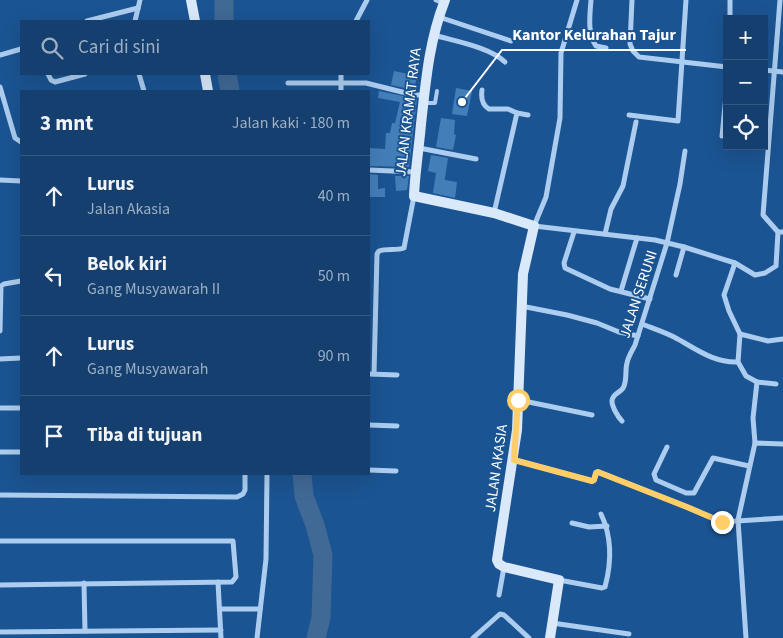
<!DOCTYPE html>
<html lang="id">
<head>
<meta charset="utf-8">
<style>
  body { margin:0; font-family:"Source Sans 3",sans-serif; background:#214a76; color:#f1f3f6 }
  .controls { position:absolute; right:15px; top:15px; display:grid; overflow:hidden; border-radius:0px; box-shadow:0 5px 20px #0002 }
  .controls button { width:45px; height:45px; display:grid; place-items:center; padding:0; border:0; border-bottom:1px solid #335881; background:#143f6e; color:#f1f3f6; font:25px sans-serif }
  .stop { position:absolute; width:15px; height:15px; margin:-11px; border:4px solid #ffce69; border-radius:50%; background:#fff }
  .stop.end { background:#ffce69; border-color:#fff; box-shadow:0 1px 5px #0008 }
  .list { margin:0; padding:0; list-style:none }
  h2 { display:flex; justify-content:space-between; align-items:center; height:65px; margin:0; padding:0 20px; font-size:21px }
  h2 small { font-size:16px; font-weight:400; color:#9dafc2 }
  .list li { display:grid; grid-template-columns:32px 1fr auto; gap:15px; align-items:center; box-sizing:border-box; height:80px; padding:0 20px; border-top:1px solid #335881 }
  .list b { display:block; font-size:19px; white-space:nowrap }
  .list p { margin:0; font-size:16px; white-space:nowrap; color:#9dafc2 }
  .list em { font-size:16px; font-style:normal; color:#9dafc2 }
  .icon { flex:none; width:28px; height:28px; fill:none; stroke:currentColor; stroke-width:2; stroke-linecap:round; stroke-linejoin:round }
  .map { position:relative; flex:none; width:783px; height:638px; overflow:hidden }
  .search { position:absolute; background:#143f6e; box-shadow:0 5px 20px #0002; left:20px; top:20px; width:350px; height:55px; display:flex; align-items:center; gap:12px; box-sizing:border-box; padding:0 18px; border-radius:0px; color:#9dafc2; font-size:19px }
  .panel { position:absolute; background:#143f6e; box-shadow:0 5px 20px #0002; left:20px; top:90px; width:350px; height:385px; border-radius:0px }
  .map>svg:first-child { display:block }
  .lines { fill:none; stroke-linecap:round; stroke-linejoin:round }
  .river { stroke:#406995; stroke-width:19 }
  .building { fill:#447eb9 }
  .lane { stroke:#accdef; stroke-width:4 }
  .street { stroke:#accdef; stroke-width:5 }
  .secondary { stroke:#d9e9fa; stroke-width:10 }
  .route { stroke:#ffce69; stroke-width:6 }
  .labels { text-anchor:middle; stroke-width:4; stroke-linejoin:round; paint-order:stroke }
  .street-label { font-size:15px; fill:#fff; stroke:#1b5492 }
  .leader { fill:none; stroke:#fff; stroke-width:2 }
  .callout-dot { fill:#fff; stroke:#1b5492; stroke-width:2 }
  .callout-label { font-size:16px; text-anchor:middle; font-weight:bold; fill:#fff; stroke:#1b5492; stroke-width:4; stroke-linejoin:round; paint-order:stroke }
</style>
</head>
<body>
<div class="map">
<svg width="783" height="638" viewBox="0 0 783 638">
  <rect width="100%" height="100%" fill="#1b5492"/>
  <g class="lines">
    <g class="river">
      <polyline points="224,21 224,0"/>
      <polyline points="227,74 230,91"/>
      <polyline points="302,474 304,496 315,525 323,555 321,618 316,638"/>
    </g>
  </g>
  <g class="building">
    <polygon points="394,71 417,76 414,90 391,85"/>
    <polygon points="456,88 472,91 467,116 452,114"/>
    <polygon points="379,91 417,99 409,167 369,166 370,148 385,149 386,133 390,133 392,123 395,123 400,102 378,98"/>
    <polygon points="441,118 455,120 454,134 456,135 453,150 436,147"/>
    <polygon points="431,155 448,158 445,178 445,180 457,182 455,198 433,193 436,173 428,171"/>
    <polygon points="369,174 378,175 378,189 385,188 385,197 369,197"/>
    <polygon points="395,176 409,176 407,190 396,191"/>
  </g>
  <g class="lines">
    <polyline class="lane" points="425,103 435,103 437,91"/>
    <g class="street">
      <polyline points="436,0 444,3"/>
      <polyline points="577,0 561,53 560,118 546,197 534,226 655,240 684,247 735,263 755,275 765,273 776,266 778,232"/>
      <path d="M 591,0 C 590,14 587,34 596,46 L 606,48"/>
      <polyline points="632,0 630,44 633,51 639,57 727,67"/>
      <polyline points="780,0 763,215 778,232 783,232"/>
      <polyline points="439,17 511,41"/>
      <polyline points="730,19 730,0"/>
      <polyline points="87,21 138,8"/>
      <polyline points="135,21 140,0"/>
      <polyline points="356,21 367,0"/>
      <path d="M 434,35 C 454,41 490,47 505,62"/>
      <polyline points="0,55 21,49"/>
      <polyline points="764,70 783,72"/>
      <polyline points="48,74 51,80 55,82 85,74"/>
      <polyline points="139,74 144,91"/>
      <polyline points="341,74 341,91"/>
      <polyline points="288,83 366,83 414,95 423,95"/>
      <polyline points="0,87 15,138 21,142"/>
      <path d="M 482,90 C 481,97 482,105 489,109 L 508,109 L 517,113 L 494,213"/>
      <polyline points="517,113 528,115"/>
      <polyline points="629,115 678,121 686,0"/>
      <polyline points="722,136 727,86"/>
      <polyline points="419,148 476,159"/>
      <polyline points="369,170 415,172"/>
      <polyline points="0,180 21,181"/>
      <polyline points="574,232 564,263 565,268 610,289 650,299"/>
      <polyline points="605,234 611,209 623,186 636,122"/>
      <polyline points="735,263 724,295 729,311 740,334 738,362 746,376 757,382 776,384"/>
      <polyline points="676,275 684,247"/>
      <polyline points="621,291 637,238"/>
      <polyline points="521,306 567,315 597,323 619,332 638,336"/>
      <path d="M 642,324 C 652,328 664,332 674,337 C 695,348 713,363 738,362"/>
      <polyline points="0,331 1,286 4,284 21,281"/>
      <polyline points="740,334 768,341 783,339"/>
      <polyline points="0,359 21,358"/>
      <polyline points="369,374 397,375"/>
      <path d="M 374,374 L 377,254 L 379,251 C 387,248 396,251 404,248 L 414,196"/>
      <polyline points="519,400 592,415"/>
      <polyline points="0,408 21,408"/>
      <path d="M 622,421 C 618,417 612,407 612,401 C 612,393 622,393 624,386 C 627,379 625,370 627,363 C 628,357 632,351 635,345 L 667,243 L 680,184 L 685,151"/>
      <polyline points="369,425 397,426"/>
      <polyline points="755,443 753,418 757,382"/>
      <polyline points="667,447 654,474 656,480 686,493 694,493 713,458 749,466"/>
      <polyline points="0,452 21,452"/>
      <polyline points="514,460 592,481 594,480 596,473 598,472 687,507 722,522 783,518"/>
      <polyline points="369,470 396,471"/>
      <polyline points="0,495 237,497 243,494 245,490 245,474"/>
      <polyline points="572,523 589,527 607,526"/>
      <polyline points="0,541 233,541 236,577 232,582 0,585"/>
      <path d="M 559,580 L 602,588 L 605,587 C 612,561 612,537 601,514"/>
      <polyline points="218,582 221,638"/>
      <polyline points="84,583 85,631"/>
      <polyline points="499,595 504,567"/>
      <polyline points="220,609 260,609"/>
      <polyline points="552,623 629,634"/>
      <polyline points="0,632 221,630"/>
      <polyline points="257,638 266,559 267,474"/>
      <polyline points="473,638 500,614 504,615 529,638"/>
      <polyline points="746,638 738,520 755,443 783,444"/>
    </g>
    <g class="secondary">
      <polyline points="191,0 195,21"/>
      <path d="M 445,0 C 429,41 426,80 421,124 C 419,148 415,172 414,196 L 494,213 L 534,226 L 523,274 L 517,430 L 497,560 L 499,564 L 504,567 L 559,580 L 550,638"/>
      <polyline points="205,74 208,91"/>
    </g>
  </g>
  <g class="lines">
    <polyline class="route" points="518,400 514,460 592,481 594,480 596,473 598,472 687,507 722,522"/>
  </g>
  <g class="labels">
    <g class="street-label">
      <text transform="translate(408 112) rotate(-83)" y="5">JALAN KRAMAT RAYA</text>
      <text transform="translate(638 294) rotate(-72)" y="5">JALAN SERUNI</text>
      <text transform="translate(496 468) rotate(-82)" y="5">JALAN AKASIA</text>
    </g>
  </g>
  <path class="leader" d="M462 102L502 50H686"/>
  <circle class="callout-dot" cx="462" cy="102" r="5"/>
  <g class="callout-label">
    <text x="594" y="40">Kantor Kelurahan Tajur</text>
  </g>
</svg>
<div class="controls">
<button>+</button>
<button>−</button>
<button><svg class="icon" aria-label="locate" viewBox="0 0 24 24"><circle cx="12" cy="12" r="6"/><path d="M12 2v4M12 18v4M2 12h4M18 12h4"/></svg></button>
</div>
<div class="stop" style="left:518px;top:400px"></div>
<div class="stop end" style="left:722px;top:522px"></div>
<div class="search"><svg class="icon" aria-label="search" viewBox="0 0 24 24"><circle cx="10" cy="10" r="6"/><path d="M15 15l6 6"/></svg>Cari di sini</div>
<section class="panel">
<h2>3 mnt<small>Jalan kaki · 180 m</small></h2>
<ul class="list">
<li><svg class="icon" aria-label="ahead" viewBox="0 0 24 24"><path d="M12 20V5M6 11l6-6 6 6"/></svg><div><b>Lurus</b><p>Jalan Akasia</p></div><em>40 m</em></li>
<li><svg class="icon" aria-label="left" viewBox="0 0 24 24"><path d="M17 20v-9H6M10 6l-5 5 5 5"/></svg><div><b>Belok kiri</b><p>Gang Musyawarah II</p></div><em>50 m</em></li>
<li><svg class="icon" aria-label="ahead" viewBox="0 0 24 24"><path d="M12 20V5M6 11l6-6 6 6"/></svg><div><b>Lurus</b><p>Gang Musyawarah</p></div><em>90 m</em></li>
<li><svg class="icon" aria-label="arrive" viewBox="0 0 24 24"><path d="M6 21V4h12l-3 4 3 4H6"/></svg><div><b>Tiba di tujuan</b></div></li>
</ul>
</section>
</div>
</body>
</html>
